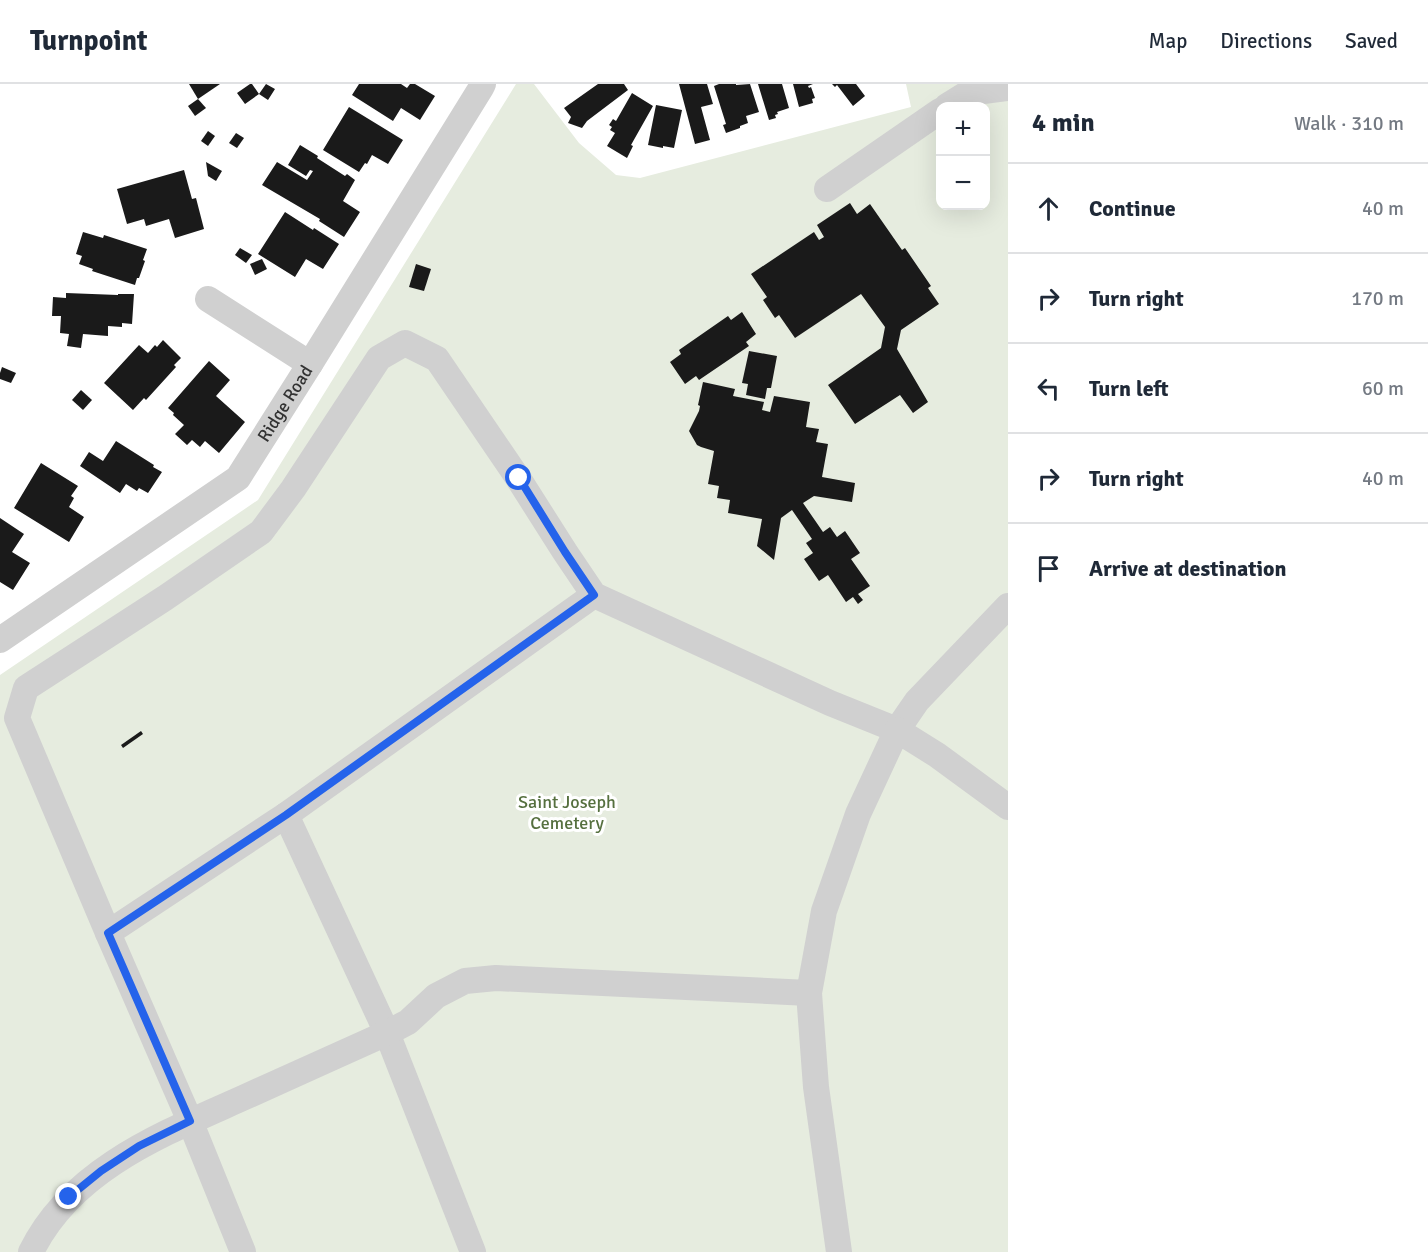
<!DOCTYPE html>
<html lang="en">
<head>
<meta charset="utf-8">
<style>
  body { margin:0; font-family:Signika,sans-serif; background:#f6f6f7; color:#1f2937 }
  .controls { position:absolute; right:18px; top:18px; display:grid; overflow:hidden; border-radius:12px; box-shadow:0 6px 24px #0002 }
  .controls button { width:54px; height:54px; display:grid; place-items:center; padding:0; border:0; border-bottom:2px solid #e0e1e3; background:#fff; color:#1f2937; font:30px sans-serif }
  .stop { position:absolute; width:18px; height:18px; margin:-14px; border:4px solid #2563eb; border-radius:50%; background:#fff }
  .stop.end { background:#2563eb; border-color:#fff; box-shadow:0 2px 6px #0008 }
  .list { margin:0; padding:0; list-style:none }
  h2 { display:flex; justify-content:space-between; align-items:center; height:78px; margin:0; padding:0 24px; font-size:26px }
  h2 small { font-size:20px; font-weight:400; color:#747a83 }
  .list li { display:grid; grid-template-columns:39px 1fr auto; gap:18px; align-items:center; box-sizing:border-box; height:90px; padding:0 24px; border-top:2px solid #e0e1e3 }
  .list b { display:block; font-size:22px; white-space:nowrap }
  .list em { font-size:20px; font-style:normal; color:#747a83 }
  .icon { flex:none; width:33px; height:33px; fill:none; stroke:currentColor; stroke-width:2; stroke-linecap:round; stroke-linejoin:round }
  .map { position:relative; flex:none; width:1008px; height:1168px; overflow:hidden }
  header { display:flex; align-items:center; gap:36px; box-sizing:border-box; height:84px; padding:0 30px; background:#fff; border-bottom:2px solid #e0e1e3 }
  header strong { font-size:28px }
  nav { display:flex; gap:33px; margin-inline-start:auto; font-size:21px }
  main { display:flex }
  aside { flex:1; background:#fff }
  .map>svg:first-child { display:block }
  .green { fill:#e6ecdf; fill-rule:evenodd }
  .building { fill:#1a1a1a }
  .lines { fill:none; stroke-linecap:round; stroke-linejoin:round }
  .minor { stroke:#d0d0d0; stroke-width:26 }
  .route { stroke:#2563eb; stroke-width:8 }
  .labels { text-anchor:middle; stroke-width:6; stroke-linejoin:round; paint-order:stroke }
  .street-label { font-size:18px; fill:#333; stroke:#fff }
  .park-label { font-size:18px; fill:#56703f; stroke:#fff }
</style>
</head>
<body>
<header>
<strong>Turnpoint</strong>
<nav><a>Map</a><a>Directions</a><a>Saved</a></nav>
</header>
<main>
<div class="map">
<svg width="1008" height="1168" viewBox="0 0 1008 1168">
  <rect width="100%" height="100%" fill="#fff"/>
  <path class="green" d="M 516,0 L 534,0 L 579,59 L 616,91 L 640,94 L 911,23 L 906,0 L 1008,0 L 1008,1168 L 0,1168 L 0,591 L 258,416 ZM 940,22 L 986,22 L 986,122 L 940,122 Z"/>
  <g class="building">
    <polygon points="189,0 220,0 198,15"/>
    <polygon points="250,0 252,0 259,10 266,0 275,5 268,16 259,10 245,20 237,9"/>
    <polygon points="359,0 401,0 407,4 410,0 415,0 435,12 420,36 401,24 393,37 352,11"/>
    <polygon points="598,0 624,0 628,6 587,37 582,44 568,39 571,33 564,24"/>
    <polygon points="679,0 707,0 713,20 701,23 710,56 695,60"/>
    <polygon points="719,0 736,0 736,1 750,0 759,28 746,32 748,39 740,42 740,44 726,49 723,41 726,40 714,2"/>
    <polygon points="758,0 782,0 789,24 777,28 778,30 775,31 776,34 769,36"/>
    <polygon points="793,0 813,0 808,2 809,4 811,3 815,14 812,15 813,19 799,23"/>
    <polygon points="832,0 856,0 865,12 853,22 837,1 835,3"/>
    <polygon points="632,9 653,22 631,61 633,62 627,74 607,62 615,49 610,46 612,43 609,41 613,35 616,37"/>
    <polygon points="198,15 206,24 195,32 188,22"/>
    <polygon points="656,21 682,26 674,64 663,62 663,64 648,61"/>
    <polygon points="349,23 403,56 388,80 372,71 367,80 365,79 359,88 323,66"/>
    <polygon points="208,47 215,52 208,62 201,57"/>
    <polygon points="236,49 244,54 237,64 229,59"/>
    <polygon points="300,61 318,72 317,74 345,92 347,90 355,96 343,117 360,128 344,153 319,137 320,135 262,101 277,78 307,96 313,87 310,86 306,92 288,81"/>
    <polygon points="206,78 222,87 216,97 208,92"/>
    <polygon points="184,86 192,115 196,114 204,145 175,154 169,135 146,142 144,135 127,140 117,105"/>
    <polygon points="850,119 857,130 870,120 902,166 905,164 931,202 928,204 939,220 901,246 897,265 928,318 913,329 900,311 855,340 828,301 881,264 885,243 861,210 795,254 779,231 775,234 763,216 767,213 751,190 814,148 819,156 824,153 817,141"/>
    <polygon points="285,128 313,146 314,144 339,160 323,185 306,175 295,193 258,170"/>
    <polygon points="83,148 103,154 104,151 147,165 143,176 145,177 139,194 137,194 135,201 92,187 93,185 79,180 82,172 76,170"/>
    <polygon points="240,164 252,171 246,179 235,171"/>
    <polygon points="262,175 267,185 255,191 250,180"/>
    <polygon points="416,180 431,185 424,207 409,203"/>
    <polygon points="66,209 118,211 118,210 134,210 132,240 122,239 122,243 108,242 108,252 83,250 81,264 67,262 69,250 60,249 61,232 52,232 53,213 66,214"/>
    <polygon points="742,228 756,250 746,258 749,262 699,296 696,292 685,300 670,278 681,270 679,266 728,232 731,236"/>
    <polygon points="163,256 181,274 174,281 176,283 146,316 144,314 133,326 104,299 139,261 148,269 155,261 157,263"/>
    <polygon points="749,267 777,272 771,304 767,304 765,315 746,311 748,300 742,299"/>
    <polygon points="209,277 230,296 216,312 245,338 219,369 205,357 200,363 192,356 187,361 175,350 184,341 173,331 174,329 168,324"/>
    <polygon points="2,283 16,289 11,299 0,295 0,289"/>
    <polygon points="703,298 735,305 733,312 764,318 762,326 770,328 774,312 810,318 806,343 819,345 816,358 828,360 822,393 855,399 852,418 814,412 803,419 823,448 830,443 837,453 845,447 860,469 851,475 870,502 858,510 863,516 858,520 853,513 846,518 828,491 819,497 804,475 813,469 806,459 812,455 792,426 781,434 774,476 757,462 762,435 728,429 730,416 717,414 719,402 708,400 714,367 701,363 697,361 689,347 699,327 700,322 698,321"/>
    <polygon points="81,306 92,316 83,326 72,316"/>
    <polygon points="116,357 154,381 153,383 162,388 148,409 139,404 137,407 126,400 120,409 80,382 89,368 103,377"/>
    <polygon points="41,379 78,402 71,412 74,414 69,423 84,433 69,458 14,424"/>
    <polygon points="0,434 24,450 12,468 30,479 13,506 0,498"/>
    <polygon points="141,647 143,650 123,664 121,661"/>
  </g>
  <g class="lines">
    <g class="minor">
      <polyline points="947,22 968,9 1008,4"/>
      <polyline points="827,105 940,27"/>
      <polyline points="208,215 310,280"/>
      <path id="s1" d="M 0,556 L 238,394 L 310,280 L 481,4 L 483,0"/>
      <polyline points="286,731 387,949 473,1168"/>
      <polyline points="108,849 286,731 594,511"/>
      <path d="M 31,1168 C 72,1084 165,1049 245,1013 C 292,992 340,970 387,949 L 408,938 L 436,912 L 465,897 L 496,894 L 809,909"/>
      <polyline points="243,1168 190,1037 108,849 17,634 26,604 165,514 261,448 293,405 379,274 405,259 437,275 518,394 565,468 594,511 830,619 897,646 917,617 1008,522"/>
      <polyline points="839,1168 816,1003 809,909 824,827 858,730 897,646 937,671 1008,723"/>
    </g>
  </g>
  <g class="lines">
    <polyline class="route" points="69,1113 101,1087 139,1062 190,1037 108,849 286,731 594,511 565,468 519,394"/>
  </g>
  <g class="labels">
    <g class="street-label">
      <text dy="6" stroke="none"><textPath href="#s1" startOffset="376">Ridge Road</textPath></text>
    </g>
    <g class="park-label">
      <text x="567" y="724">Saint Joseph<tspan x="567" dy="21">Cemetery</tspan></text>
    </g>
  </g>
</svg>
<div class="controls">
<button>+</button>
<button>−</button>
</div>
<div class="stop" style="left:519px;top:394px"></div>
<div class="stop end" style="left:69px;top:1113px"></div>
</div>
<aside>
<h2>4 min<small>Walk · 310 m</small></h2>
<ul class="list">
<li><svg class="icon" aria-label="ahead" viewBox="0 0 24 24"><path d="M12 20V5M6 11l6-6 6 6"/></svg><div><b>Continue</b></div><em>40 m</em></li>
<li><svg class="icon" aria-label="right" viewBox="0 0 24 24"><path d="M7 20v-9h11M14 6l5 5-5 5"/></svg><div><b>Turn right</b></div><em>170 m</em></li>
<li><svg class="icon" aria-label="left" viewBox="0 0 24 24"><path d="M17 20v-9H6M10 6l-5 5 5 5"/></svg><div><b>Turn left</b></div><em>60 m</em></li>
<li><svg class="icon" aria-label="right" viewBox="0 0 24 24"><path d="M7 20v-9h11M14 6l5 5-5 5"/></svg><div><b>Turn right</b></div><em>40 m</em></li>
<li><svg class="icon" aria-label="arrive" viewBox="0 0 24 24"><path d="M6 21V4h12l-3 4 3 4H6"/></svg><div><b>Arrive at destination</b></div></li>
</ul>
</aside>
</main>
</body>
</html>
